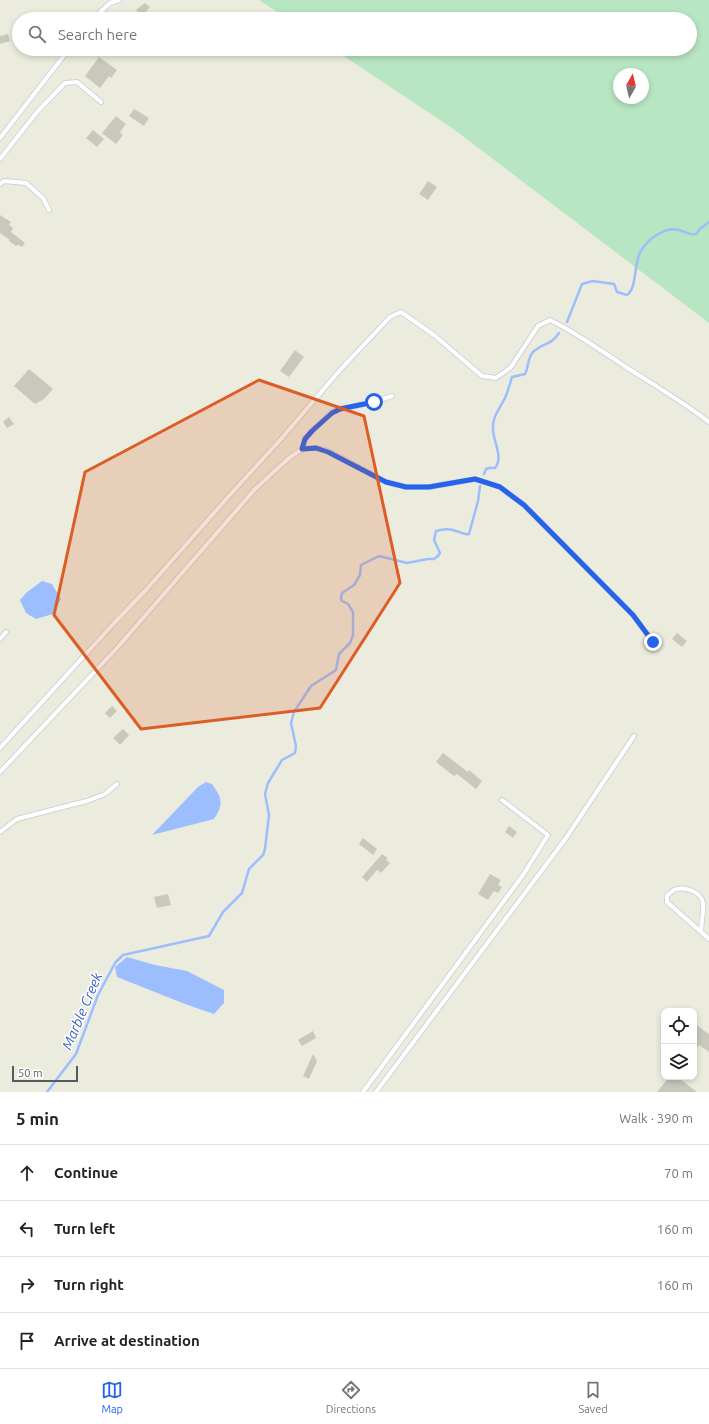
<!DOCTYPE html>
<html lang="en">
<head>
<meta charset="utf-8">
<style>
  body { margin:0; font-family:Ubuntu,sans-serif; background:#f6f6f6; color:#222 }
  .controls { position:absolute; right:12px; bottom:12px; display:grid; overflow:hidden; border-radius:8px; box-shadow:0 2px 6px #0003 }
  .controls button { width:36px; height:36px; display:grid; place-items:center; padding:0; border:0; border-bottom:1px solid #e0e0e0; background:#fff; color:#222; font:20px sans-serif }
  .compass { position:absolute; left:613px; top:68px; width:36px; height:36px; border-radius:50%; background:#fff; box-shadow:0 2px 6px #0003; rotate:8deg }
  .scale { position:absolute; left:12px; bottom:10px; width:66px; box-sizing:border-box; padding-left:4px; border:2px solid #585a61; border-top:0; font-size:11px; line-height:14px; white-space:nowrap; color:#585a61; -webkit-text-stroke:3px #fff; paint-order:stroke }
  .stop { position:absolute; width:12px; height:12px; margin:-9px; border:3px solid #2563eb; border-radius:50%; background:#fff }
  .stop.end { background:#2563eb; border-color:#fff; box-shadow:0 1px 4px #0008 }
  .list { margin:0; padding:0; list-style:none }
  h2 { display:flex; justify-content:space-between; align-items:center; height:52px; margin:0; padding:0 16px; font-size:17px }
  h2 small { font-size:13px; font-weight:400; color:#767676 }
  .list li { display:grid; grid-template-columns:26px 1fr auto; gap:12px; align-items:center; box-sizing:border-box; height:56px; padding:0 16px; border-top:1px solid #e0e0e0 }
  .list b { display:block; font-size:15px; white-space:nowrap }
  .list em { font-size:13px; font-style:normal; color:#767676 }
  .icon { flex:none; width:22px; height:22px; fill:none; stroke:currentColor; stroke-width:2; stroke-linecap:round; stroke-linejoin:round }
  .map { position:relative; flex:none; width:709px; height:1092px; overflow:hidden }
  .search { position:absolute; background:#fff; box-shadow:0 2px 6px #0003; left:12px; right:12px; top:12px; height:44px; display:flex; align-items:center; gap:10px; box-sizing:border-box; padding:0 14px; border-radius:22px; color:#767676; font-size:15px }
  .sheet { height:276px; background:#fff }
  nav { display:flex; justify-content:space-around; align-items:center; box-sizing:border-box; height:56px; border-top:1px solid #e0e0e0; background:#fff; font-size:11px; color:#767676 }
  nav a { display:grid; justify-items:center; gap:2px }
  nav .on { color:#2563eb }
  .map>svg:first-child { display:block }
  .green { fill:#b8e6c2; fill-rule:evenodd }
  .water { fill:#9cbeff }
  .lines { fill:none; stroke-linecap:round; stroke-linejoin:round }
  .stream { stroke:#9cbeff; stroke-width:2.5 }
  .building { fill:#c9c8bd }
  .service-casing { stroke:#d2d3da; stroke-width:6 }
  .service { stroke:#fff; stroke-width:4 }
  .route { stroke:#2563eb; stroke-width:5 }
  .marked { fill:#dd5d26; fill-opacity:0.2; stroke:#dd5d26; stroke-width:3; stroke-linejoin:round }
  .labels { text-anchor:middle; stroke-width:3; stroke-linejoin:round; paint-order:stroke }
  .water-label { font-size:14px; font-style:italic; fill:#375ec9; stroke:#fff }
</style>
</head>
<body>
<div class="map">
<svg width="709" height="1092" viewBox="0 0 709 1092">
  <rect width="100%" height="100%" fill="#ececde"/>
  <path class="green" d="M 259,0 L 709,0 L 709,323 L 452,128 L 333,49 L 690,49 L 690,19 L 288,19 ZM 619,74 L 643,74 L 643,98 L 619,98 Z"/>
  <g class="water">
    <polygon points="42,581 52,584 61,599 53,614 36,619 26,613 20,600 26,593"/>
    <path d="M 206,782 L 212,784 C 222,798 224,804 214,819 L 152,835 L 198,787 Z"/>
    <polygon points="127,957 155,965 187,971 224,990 224,1003 214,1014 185,1004 117,977 115,967"/>
  </g>
  <g class="lines">
    <g class="stream">
      <path d="M 567,322 L 582,284 L 593,281 L 614,284 L 617,292 L 627,295 C 638,287 633,261 642,249 C 649,239 665,226 679,230 C 684,231 690,236 696,234 L 700,229 L 709,222"/>
      <path d="M 484,474 L 486,469 L 489,468 L 495,468 C 504,457 493,442 493,429 C 492,417 500,408 505,398 C 508,391 510,384 512,377 L 525,374 C 529,367 527,357 534,351 C 545,342 550,346 559,333"/>
      <path d="M 47,1092 L 76,1054 L 98,995 L 115,963 L 123,955 L 209,936 L 223,912 L 242,893 L 249,869 L 263,855 L 265,849 L 269,815 L 265,794 L 268,783 L 282,760 L 295,753 L 296,746 L 291,723 L 294,712 L 311,686 L 336,670 L 339,654 L 350,643 L 353,635 L 353,612 L 348,604 L 342,601 L 341,598 L 342,593 L 354,585 L 360,575 L 361,565 L 379,556 L 407,563 L 428,559 L 434,559 L 438,556 L 440,553 L 434,540 L 436,531 C 443,529 449,528 456,531 C 461,532 464,535 469,534 L 478,501 L 480,486"/>
    </g>
  </g>
  <g class="building">
    <polygon points="145,3 150,7 142,16 136,10"/>
    <polygon points="8,34 10,41 0,44 0,36"/>
    <polygon points="99,57 117,70 111,78 109,76 100,88 85,76"/>
    <polygon points="134,109 149,118 144,126 129,116"/>
    <polygon points="116,116 126,124 120,132 123,135 116,144 102,133"/>
    <polygon points="93,130 104,139 97,147 86,138"/>
    <polygon points="428,181 437,187 428,200 419,194"/>
    <polygon points="0,215 11,222 9,225 13,228 11,232 25,243 22,247 18,245 16,246 9,241 10,240 0,233"/>
    <polygon points="295,350 304,357 289,377 280,371"/>
    <polygon points="29,369 53,389 44,399 35,404 14,386"/>
    <polygon points="9,417 14,424 7,428 3,422"/>
    <polygon points="677,633 687,641 682,647 672,639"/>
    <polygon points="112,706 117,711 110,718 105,713"/>
    <polygon points="123,729 129,735 120,745 113,738"/>
    <polygon points="443,753 468,772 469,770 482,781 476,789 457,774 454,776 436,762"/>
    <polygon points="509,826 517,832 513,838 505,832"/>
    <polygon points="363,838 377,849 373,855 359,844"/>
    <polygon points="382,854 388,858 386,860 390,863 381,873 377,870 367,882 362,877"/>
    <polygon points="490,874 501,880 498,885 502,887 498,893 494,891 488,900 478,894"/>
    <polygon points="168,894 171,905 157,908 154,897"/>
    <polygon points="694,1023 709,1034 709,1052 699,1045 694,1052"/>
    <polygon points="313,1031 316,1038 302,1046 298,1040"/>
    <polygon points="313,1054 317,1061 309,1079 303,1076"/>
    <polygon points="669,1077 677,1077 697,1092 657,1092"/>
  </g>
  <g class="lines">
    <defs>
      <g id="service">
        <polyline points="93,19 110,3 119,0"/>
        <polyline points="0,138 69,49"/>
        <polyline points="0,159 37,112 65,83 77,82 101,102"/>
        <polyline points="0,184 4,181 26,183 43,198 49,210"/>
        <polyline points="302,449 305,439 312,431 331,413 340,409 374,402 392,396"/>
        <polyline points="0,639 6,632"/>
        <path d="M 0,748 L 115,622 L 145,591 L 229,496 L 281,439 L 340,370 L 390,317 L 401,312 L 434,335 L 482,376 L 496,378 L 511,367 L 538,326 L 550,320 C 577,333 601,351 626,367 C 654,385 683,402 709,422"/>
        <polyline points="0,772 117,648 255,489 289,458 302,449 316,448 328,451 386,482 406,487 429,487 475,479 500,487 524,505 633,615 653,642"/>
        <polyline points="0,832 17,819 63,807 87,801 105,794 117,784"/>
        <path d="M 701,932 C 701,924 704,910 703,903 C 701,891 684,886 674,890 C 672,891 669,894 667,896 L 667,902 L 709,939"/>
        <polyline points="363,1092 523,875 548,835 502,800"/>
        <polyline points="376,1092 566,838 634,736"/>
      </g>
    </defs>
    <use href="#service" class="service-casing"/>
    <use href="#service" class="service"/>
  </g>
  <g class="lines">
    <polyline class="route" points="374,402 340,409 332,413 312,431 305,439 302,449 316,448 328,452 386,482 406,487 429,487 475,479 500,487 524,505 633,615 653,642"/>
  </g>
  <path class="marked" d="M 259,380 L 364,416 L 400,583 L 320,708 L 141,729 L 54,615 L 85,472 Z"/>
  <g class="labels">
    <g class="water-label">
      <text transform="translate(82 1011) rotate(-67)" y="5">Marble Creek</text>
    </g>
  </g>
</svg>
<div class="controls">
<button><svg class="icon" aria-label="locate" viewBox="0 0 24 24"><circle cx="12" cy="12" r="6"/><path d="M12 2v4M12 18v4M2 12h4M18 12h4"/></svg></button>
<button><svg class="icon" aria-label="layers" viewBox="0 0 24 24"><path d="M12 4l9 5-9 5-9-5zM3 14l9 5 9-5"/></svg></button>
</div>
<svg class="compass" viewBox="-18 -18 36 36"><path d="M0-13l5 13h-10z" fill="#e53935"/><path d="M0 13l5-13h-10z" fill="#767676"/></svg>
<div class="scale">50 m</div>
<div class="stop" style="left:374px;top:402px"></div>
<div class="stop end" style="left:653px;top:642px"></div>
<div class="search"><svg class="icon" aria-label="search" viewBox="0 0 24 24"><circle cx="10" cy="10" r="6"/><path d="M15 15l6 6"/></svg>Search here</div>
</div>
<section class="sheet">
<h2>5 min<small>Walk · 390 m</small></h2>
<ul class="list">
<li><svg class="icon" aria-label="ahead" viewBox="0 0 24 24"><path d="M12 20V5M6 11l6-6 6 6"/></svg><div><b>Continue</b></div><em>70 m</em></li>
<li><svg class="icon" aria-label="left" viewBox="0 0 24 24"><path d="M17 20v-9H6M10 6l-5 5 5 5"/></svg><div><b>Turn left</b></div><em>160 m</em></li>
<li><svg class="icon" aria-label="right" viewBox="0 0 24 24"><path d="M7 20v-9h11M14 6l5 5-5 5"/></svg><div><b>Turn right</b></div><em>160 m</em></li>
<li><svg class="icon" aria-label="arrive" viewBox="0 0 24 24"><path d="M6 21V4h12l-3 4 3 4H6"/></svg><div><b>Arrive at destination</b></div></li>
</ul>
</section>
<nav>
<a class="on"><svg class="icon" aria-label="map" viewBox="0 0 24 24"><path d="M3 6l6-2 6 2 6-2v14l-6 2-6-2-6 2zM9 4v14M15 6v14"/></svg>Map</a>
<a><svg class="icon" aria-label="directions" viewBox="0 0 24 24"><path d="M12 3l9 9-9 9-9-9zM9 14v-3h6M13 9l2 2-2 2"/></svg>Directions</a>
<a><svg class="icon" aria-label="saved" viewBox="0 0 24 24"><path d="M7 4h10v16l-5-4-5 4z"/></svg>Saved</a>
</nav>
</body>
</html>
